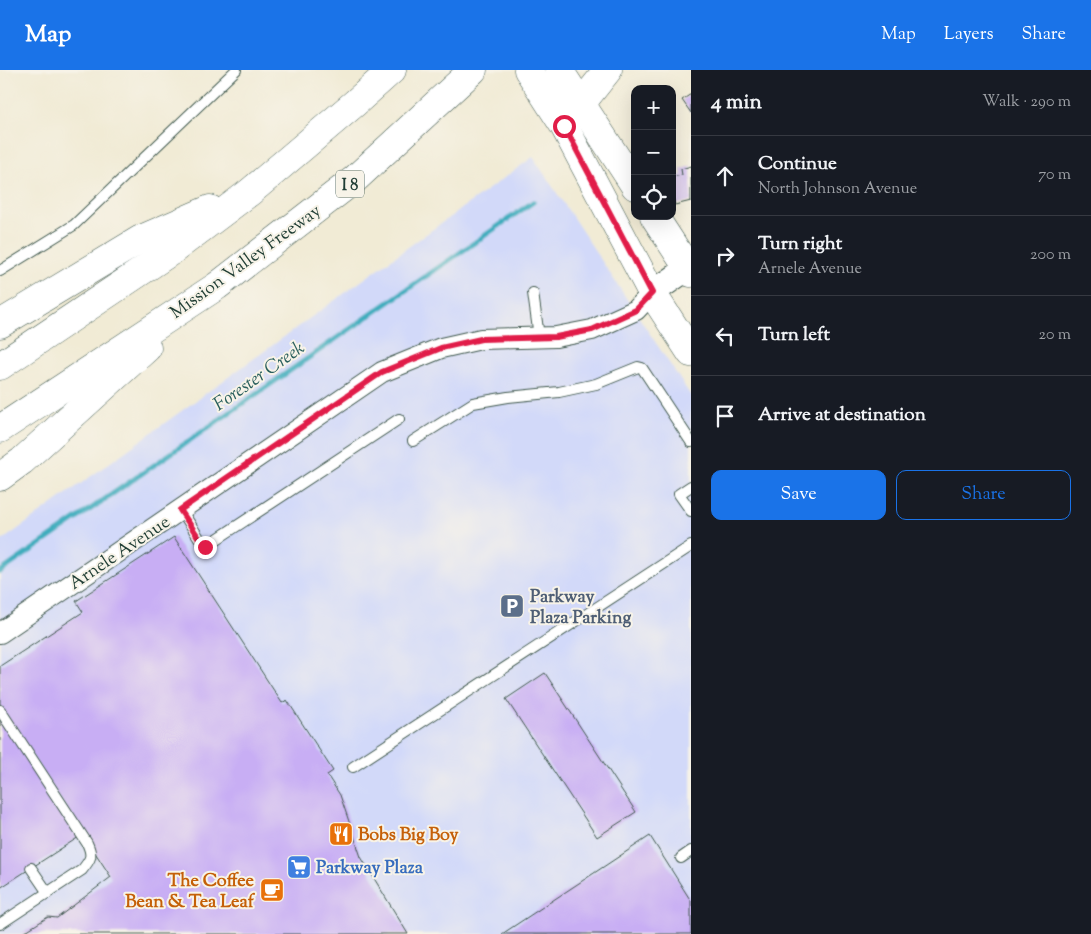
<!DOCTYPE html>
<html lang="en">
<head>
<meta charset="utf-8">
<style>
  body { margin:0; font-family:"Sorts Mill Goudy",serif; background:#20242c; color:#f1f3f6 }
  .controls { position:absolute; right:15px; top:15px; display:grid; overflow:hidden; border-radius:10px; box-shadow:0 5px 20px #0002 }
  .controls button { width:45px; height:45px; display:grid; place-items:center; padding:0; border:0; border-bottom:1px solid #363941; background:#171b24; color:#f1f3f6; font:25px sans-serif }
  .stop { position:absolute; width:15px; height:15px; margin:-11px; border:4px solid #e11d48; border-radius:50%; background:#fff }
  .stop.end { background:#e11d48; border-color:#fff; box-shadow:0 1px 5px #0008 }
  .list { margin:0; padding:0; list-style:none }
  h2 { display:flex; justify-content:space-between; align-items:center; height:65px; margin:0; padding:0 20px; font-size:21px }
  h2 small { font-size:16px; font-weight:400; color:#9ea1a6 }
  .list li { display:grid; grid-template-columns:32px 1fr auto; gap:15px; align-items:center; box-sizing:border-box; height:80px; padding:0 20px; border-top:1px solid #363941 }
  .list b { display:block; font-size:19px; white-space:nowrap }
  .list p { margin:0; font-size:16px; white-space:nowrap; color:#9ea1a6 }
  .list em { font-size:16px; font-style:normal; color:#9ea1a6 }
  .actions { display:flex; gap:10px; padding:15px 20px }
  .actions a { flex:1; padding:11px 0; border:1px solid #1a73e8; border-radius:10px; text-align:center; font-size:18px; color:#1a73e8 }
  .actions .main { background:#1a73e8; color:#fff }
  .icon { flex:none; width:28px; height:28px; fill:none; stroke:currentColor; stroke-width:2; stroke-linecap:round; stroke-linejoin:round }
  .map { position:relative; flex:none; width:691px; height:864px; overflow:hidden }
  header { display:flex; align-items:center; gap:30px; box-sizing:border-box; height:70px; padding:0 25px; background:#1a73e8; color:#fff }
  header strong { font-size:24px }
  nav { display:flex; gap:28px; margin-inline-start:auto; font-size:18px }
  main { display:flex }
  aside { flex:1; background:#171b24 }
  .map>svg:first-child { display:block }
  .built { fill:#d2d9f9 }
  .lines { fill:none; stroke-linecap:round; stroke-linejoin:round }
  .stream { stroke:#3fadbe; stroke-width:5 }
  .building { fill:#c8aef4 }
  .service-casing { stroke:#3e574c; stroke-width:12 }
  .minor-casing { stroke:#3e574c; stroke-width:22 }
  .tertiary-casing { stroke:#3e574c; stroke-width:26 }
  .secondary-casing { stroke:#3e574c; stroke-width:29 }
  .motorway-casing { stroke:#3e574c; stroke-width:29 }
  .service { stroke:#fff; stroke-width:10 }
  .minor { stroke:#fff; stroke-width:20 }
  .tertiary { stroke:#fff; stroke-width:24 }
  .secondary { stroke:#fff; stroke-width:28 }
  .motorway { stroke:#fff; stroke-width:28 }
  .route { stroke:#e11d48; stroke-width:6 }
  .labels { text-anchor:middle; stroke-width:4; stroke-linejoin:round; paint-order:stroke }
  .shield { fill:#f7f3e8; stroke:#60746a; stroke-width:1 }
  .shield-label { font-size:16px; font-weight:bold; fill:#1f3d34 }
  .street-label { font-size:18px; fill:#1f3d34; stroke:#f7f3e8 }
  .service-label { font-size:18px; font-weight:bold; fill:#4e5e75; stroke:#f7f3e8; text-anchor:start }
  .food-label { font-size:18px; font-weight:bold; fill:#c56008; stroke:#f7f3e8; text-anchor:start }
  .shop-label { font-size:18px; font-weight:bold; fill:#366cbe; stroke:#f7f3e8; text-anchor:start }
  .water-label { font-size:19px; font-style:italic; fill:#295f5d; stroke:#f7f3e8 }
</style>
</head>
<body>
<header>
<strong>Map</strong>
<nav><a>Map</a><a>Layers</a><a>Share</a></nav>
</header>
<main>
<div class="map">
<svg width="691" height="864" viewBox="0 0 691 864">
  <rect width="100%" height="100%" fill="#f7f3e8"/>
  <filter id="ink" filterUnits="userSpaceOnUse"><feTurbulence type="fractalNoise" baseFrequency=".02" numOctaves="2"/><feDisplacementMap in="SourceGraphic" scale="10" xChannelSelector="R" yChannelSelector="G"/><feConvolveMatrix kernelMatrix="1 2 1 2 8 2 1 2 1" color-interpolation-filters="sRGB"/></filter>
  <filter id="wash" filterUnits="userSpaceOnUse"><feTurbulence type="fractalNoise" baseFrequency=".0096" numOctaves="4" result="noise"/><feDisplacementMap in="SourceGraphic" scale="20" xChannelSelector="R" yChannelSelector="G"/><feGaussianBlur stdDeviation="1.12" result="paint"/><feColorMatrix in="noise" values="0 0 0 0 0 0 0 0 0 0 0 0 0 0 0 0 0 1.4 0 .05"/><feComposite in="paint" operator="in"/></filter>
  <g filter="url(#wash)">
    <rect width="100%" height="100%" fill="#f1ebd5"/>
    <polygon class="built" points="533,87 691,326 691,864 0,864 0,472"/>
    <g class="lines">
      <polyline class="stream" points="0,502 533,132"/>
    </g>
    <g id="blocks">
      <g class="building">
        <polygon points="691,24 691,43 682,30"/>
        <polygon points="691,96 691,131 675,135 672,123 672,107 682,105 681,99"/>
        <polygon points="174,467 282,633 287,630 333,701 327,705 340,725 361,787 408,864 21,864 48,847 57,848 111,807 0,637 0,596 83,542 76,531"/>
        <polygon points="545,603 636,742 597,767 506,629"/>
        <polygon points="0,649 79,767 0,818"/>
        <polygon points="650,766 691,831 691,864 502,864"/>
      </g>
    </g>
  </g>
  <g filter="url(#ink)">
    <use href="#blocks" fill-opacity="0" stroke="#3e574c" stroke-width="1"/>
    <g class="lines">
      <defs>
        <g id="service">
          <polyline points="0,201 74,155 236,0"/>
          <polyline points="533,223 539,267"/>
          <polyline points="413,371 473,333 508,327 559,322 596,314 638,297 642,298 691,372"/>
          <polyline points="691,416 679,424 691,441"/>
          <polyline points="181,440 205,477 399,349"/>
          <path d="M 0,640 L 87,773 C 93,786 91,789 82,800 L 0,854"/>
          <polyline points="353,697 691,476"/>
          <polyline points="681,788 691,781"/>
          <polyline points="31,798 48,823"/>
        </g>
        <polyline id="minor" points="0,563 382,302 441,278 481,269 556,267 592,260 636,240 652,223"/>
        <polyline id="tertiary" points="652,223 691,196"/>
        <g id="secondary">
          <polyline points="528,0 564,56 652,223 691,283"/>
          <polyline points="559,0 635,116"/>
          <polyline points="654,146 691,203"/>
        </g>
        <g id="motorway">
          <polyline points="581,34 608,0"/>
          <polyline points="0,254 141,169 210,139"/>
          <polyline points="0,296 173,180 250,122 355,33 392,0"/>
          <polyline points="0,359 217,216 355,109 473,0"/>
          <polyline points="0,407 22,391 147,278"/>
        </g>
      </defs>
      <use href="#service" class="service-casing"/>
      <use href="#minor" class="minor-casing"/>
      <use href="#tertiary" class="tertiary-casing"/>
      <use href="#secondary" class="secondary-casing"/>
      <use href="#motorway" class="motorway-casing"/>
      <use href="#service" class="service"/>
      <use href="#minor" class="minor"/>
      <use href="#tertiary" class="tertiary"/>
      <use href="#secondary" class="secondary"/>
      <use href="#motorway" class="motorway"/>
    </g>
  </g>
  <g class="lines" filter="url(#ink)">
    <polyline class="route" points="205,477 180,440 382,302 441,278 481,269 556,267 592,260 636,240 652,223 564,56"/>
  </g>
  <defs>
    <symbol id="parking-square" viewBox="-11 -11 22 22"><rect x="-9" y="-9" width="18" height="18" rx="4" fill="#5c6f8a" stroke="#f7f3e8"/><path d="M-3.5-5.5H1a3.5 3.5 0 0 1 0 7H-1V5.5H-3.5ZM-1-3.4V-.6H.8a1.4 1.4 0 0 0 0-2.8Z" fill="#fff"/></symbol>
    <symbol id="restaurant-square" viewBox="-11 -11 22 22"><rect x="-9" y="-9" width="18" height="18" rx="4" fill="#e8710a" stroke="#f7f3e8"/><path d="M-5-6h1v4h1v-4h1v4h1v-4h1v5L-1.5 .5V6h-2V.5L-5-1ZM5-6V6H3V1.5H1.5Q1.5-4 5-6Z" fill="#fff"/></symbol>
    <symbol id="supermarket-square" viewBox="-11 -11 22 22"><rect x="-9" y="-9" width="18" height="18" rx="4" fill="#3f7fe0" stroke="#f7f3e8"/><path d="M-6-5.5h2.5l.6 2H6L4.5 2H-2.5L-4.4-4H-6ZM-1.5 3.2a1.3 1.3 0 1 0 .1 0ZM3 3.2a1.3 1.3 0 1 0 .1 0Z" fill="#fff"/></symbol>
    <symbol id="cafe-square" viewBox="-11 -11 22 22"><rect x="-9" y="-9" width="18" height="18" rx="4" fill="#e8710a" stroke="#f7f3e8"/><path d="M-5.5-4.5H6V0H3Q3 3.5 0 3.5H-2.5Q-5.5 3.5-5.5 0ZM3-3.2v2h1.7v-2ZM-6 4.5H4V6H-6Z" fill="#fff"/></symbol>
  </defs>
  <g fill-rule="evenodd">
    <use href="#parking-square" x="498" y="522" width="28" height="28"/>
    <use href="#restaurant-square" x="327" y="750" width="28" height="28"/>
    <use href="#supermarket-square" x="285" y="783" width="28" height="28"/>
    <use href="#cafe-square" x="258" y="806" width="28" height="28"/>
  </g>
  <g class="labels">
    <rect class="shield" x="336" y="100.5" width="28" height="27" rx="4"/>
    <g class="shield-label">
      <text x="350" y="120">I 8</text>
    </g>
    <g class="street-label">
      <text transform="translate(245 191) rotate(-36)" y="6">Mission Valley Freeway</text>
      <text transform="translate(119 482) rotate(-34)" y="6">Arnele Avenue</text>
    </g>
    <g class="service-label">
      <text x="530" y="532">Parkway<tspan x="530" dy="21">Plaza Parking</tspan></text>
    </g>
    <g class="food-label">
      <text x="358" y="770">Bobs Big Boy</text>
      <text x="254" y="816" text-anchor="end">The Coffee<tspan x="254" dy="21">Bean &amp; Tea Leaf</tspan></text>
    </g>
    <g class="shop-label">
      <text x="316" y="803">Parkway Plaza</text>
    </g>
    <g class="water-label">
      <text transform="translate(258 305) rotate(-35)" y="7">Forester Creek</text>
    </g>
  </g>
</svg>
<div class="controls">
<button>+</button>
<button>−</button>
<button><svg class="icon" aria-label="locate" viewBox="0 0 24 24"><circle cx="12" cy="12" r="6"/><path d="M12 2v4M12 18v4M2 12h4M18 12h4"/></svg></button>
</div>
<div class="stop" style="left:564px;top:56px"></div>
<div class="stop end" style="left:205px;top:477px"></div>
</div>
<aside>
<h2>4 min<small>Walk · 290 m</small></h2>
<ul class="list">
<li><svg class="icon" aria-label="ahead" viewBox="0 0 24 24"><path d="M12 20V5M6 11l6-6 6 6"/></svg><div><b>Continue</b><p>North Johnson Avenue</p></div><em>70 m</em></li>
<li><svg class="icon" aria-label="right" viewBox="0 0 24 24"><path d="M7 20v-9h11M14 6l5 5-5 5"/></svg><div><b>Turn right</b><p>Arnele Avenue</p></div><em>200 m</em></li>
<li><svg class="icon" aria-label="left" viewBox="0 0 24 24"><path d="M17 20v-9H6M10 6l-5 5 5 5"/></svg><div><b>Turn left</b></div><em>20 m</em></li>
<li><svg class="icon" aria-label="arrive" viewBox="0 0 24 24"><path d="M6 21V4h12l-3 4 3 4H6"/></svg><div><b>Arrive at destination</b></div></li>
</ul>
<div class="actions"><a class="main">Save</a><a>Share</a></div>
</aside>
</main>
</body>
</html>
